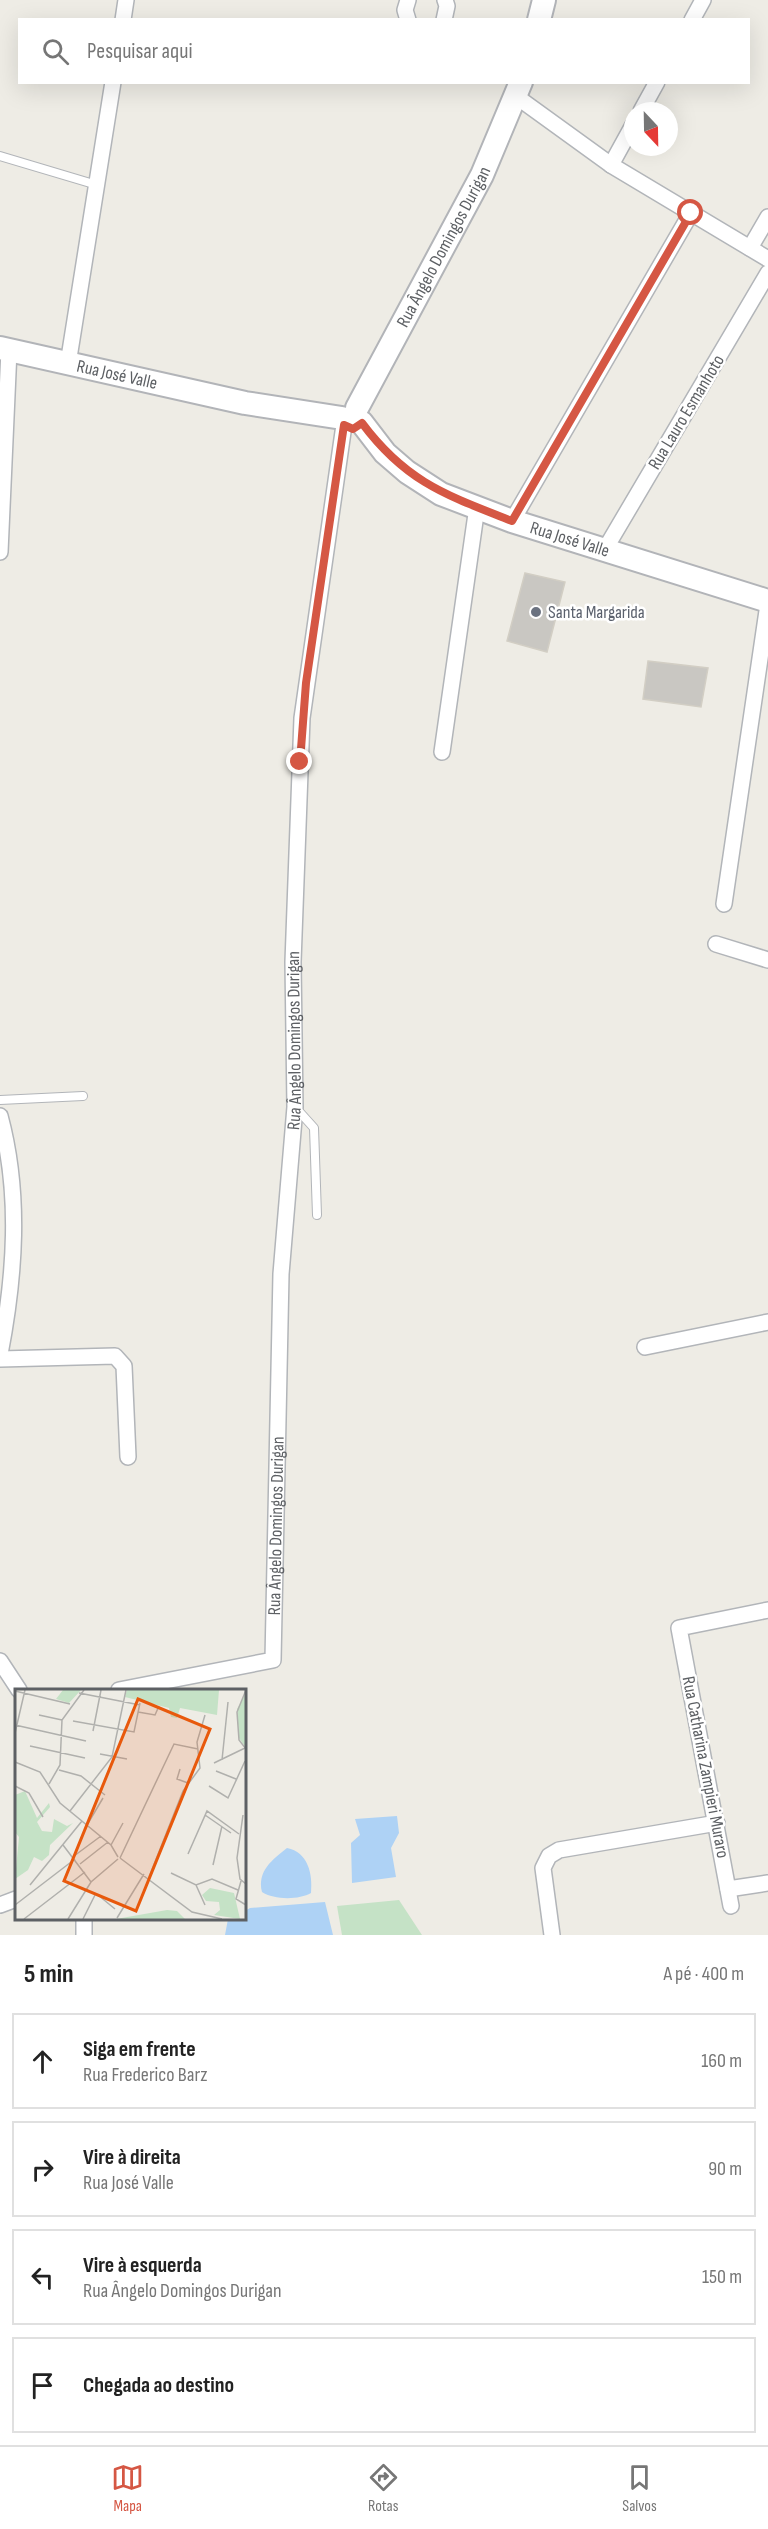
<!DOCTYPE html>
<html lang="pt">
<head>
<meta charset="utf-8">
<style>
  body { margin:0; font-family:"Sofia Sans Condensed",sans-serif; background:#f6f6f6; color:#222 }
  .compass { position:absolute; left:624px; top:102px; width:54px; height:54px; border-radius:50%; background:#fff; box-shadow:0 6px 24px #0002; rotate:158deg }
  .stop { position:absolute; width:18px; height:18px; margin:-14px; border:4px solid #d55744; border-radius:50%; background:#fff }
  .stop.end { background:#d55744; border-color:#fff; box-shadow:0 2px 6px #0008 }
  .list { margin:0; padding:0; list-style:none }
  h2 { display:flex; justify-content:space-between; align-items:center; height:78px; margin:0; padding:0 24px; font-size:26px }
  h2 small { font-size:20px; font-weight:400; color:#767676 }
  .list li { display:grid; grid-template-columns:39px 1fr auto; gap:18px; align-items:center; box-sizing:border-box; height:96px; margin:0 12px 12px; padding:0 12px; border:2px solid #e0e0e0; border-radius:0px }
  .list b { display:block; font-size:22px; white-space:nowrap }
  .list p { margin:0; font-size:20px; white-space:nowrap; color:#767676 }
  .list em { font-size:20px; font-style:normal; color:#767676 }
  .icon { flex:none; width:33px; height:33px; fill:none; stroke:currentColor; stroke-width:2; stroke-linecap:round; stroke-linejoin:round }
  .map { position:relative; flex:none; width:768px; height:1935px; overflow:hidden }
  .search { position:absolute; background:#fff; box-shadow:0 6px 24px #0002; left:18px; right:18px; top:18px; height:66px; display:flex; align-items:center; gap:15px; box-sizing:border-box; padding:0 21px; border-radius:0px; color:#767676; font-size:22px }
  .sheet { height:510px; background:#fff }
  nav { display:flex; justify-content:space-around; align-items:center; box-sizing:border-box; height:84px; border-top:2px solid #e0e0e0; background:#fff; font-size:16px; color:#767676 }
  nav a { display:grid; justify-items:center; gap:3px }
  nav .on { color:#d55744 }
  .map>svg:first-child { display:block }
  .green { fill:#c5e2c6 }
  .water { fill:#aed2f5 }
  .building { fill:#c9c7c2; stroke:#d2cec4; stroke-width:1.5 }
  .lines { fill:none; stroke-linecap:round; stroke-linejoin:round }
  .lane-casing { stroke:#b2b5b9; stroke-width:10 }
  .street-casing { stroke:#b2b5b9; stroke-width:18 }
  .secondary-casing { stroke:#b2b4b8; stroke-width:26 }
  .lane { stroke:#fff; stroke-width:8 }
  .street { stroke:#fff; stroke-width:15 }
  .secondary { stroke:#fff; stroke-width:22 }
  .route { stroke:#d55744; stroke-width:8 }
  .worship-dot { fill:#6b7280; stroke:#fff; stroke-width:2 }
  .labels { text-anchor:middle; stroke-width:5; stroke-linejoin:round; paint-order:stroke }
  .street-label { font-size:18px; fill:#5d6064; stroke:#fff }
  .worship-label { font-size:18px; fill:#5b616d; stroke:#fff; text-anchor:start }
  .inset-road { fill:none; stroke:#b0b0ad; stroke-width:1.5 }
  .view { fill:#e8590c; fill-opacity:0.15; stroke:#e8590c; stroke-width:3 }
  .inset-edge { fill:none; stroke:#5d6064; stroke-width:3 }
</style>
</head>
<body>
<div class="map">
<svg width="768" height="1935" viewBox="0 0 768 1935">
  <rect width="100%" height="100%" fill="#eeece5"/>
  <polygon class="green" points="399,1900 422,1935 342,1935 337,1906"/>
  <g class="water">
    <polygon points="397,1816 399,1833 391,1848 396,1877 352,1883 351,1843 360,1835 355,1819"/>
    <path d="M 287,1848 C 308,1852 313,1874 311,1893 C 299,1900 274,1900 262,1892 C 257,1871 272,1860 287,1848 Z"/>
    <polygon points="325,1902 333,1935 225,1935 228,1919 244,1918 245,1911 250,1908"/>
  </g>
  <g class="building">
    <polygon points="525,573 565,582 547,652 507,641"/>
    <polygon points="648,661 708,668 701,707 643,699"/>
  </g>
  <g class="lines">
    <defs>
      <g id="lane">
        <polyline points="0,156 97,185"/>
        <polyline points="0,1100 83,1096"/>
        <polyline points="296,1108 314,1128 317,1215"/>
      </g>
      <g id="street">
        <polyline points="408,0 405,10 408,20"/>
        <polyline points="123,20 126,0"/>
        <polyline points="444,20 447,6 445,0"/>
        <polyline points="692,20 703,0"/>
        <polyline points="517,97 611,165 768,259"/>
        <polyline points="641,111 657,82"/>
        <polyline points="611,165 633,125"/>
        <polyline points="750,248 768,217"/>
        <polyline points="68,364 113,82"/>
        <polyline points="512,521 691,213"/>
        <polyline points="604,551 768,273"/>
        <polyline points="0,552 9,350"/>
        <polyline points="442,752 477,507"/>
        <polyline points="724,904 768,604"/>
        <polyline points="716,944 768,960"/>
        <path d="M 0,1116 C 21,1194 15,1276 0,1354"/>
        <polyline points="645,1347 768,1322"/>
        <polyline points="0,1359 115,1356 124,1366 128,1457"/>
        <polyline points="0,1661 19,1690"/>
        <path id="s1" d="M 119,1690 L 273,1660 L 281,1274 L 295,1107 L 293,962 L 302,718 L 344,425"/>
        <polyline points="728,1889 768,1883"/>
        <polyline points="0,1905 16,1899"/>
        <polyline points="731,1906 679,1628 768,1610"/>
        <polyline points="84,1918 84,1935"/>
        <polyline points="552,1935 543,1868 549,1856 559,1850 717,1823"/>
      </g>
      <g id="secondary">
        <polyline points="539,20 544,0"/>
        <path id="s2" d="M 0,348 L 245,403 L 342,418"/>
        <path id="s3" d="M 357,408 L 482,175 L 521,82"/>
        <path id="s4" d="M 362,423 L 385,453 L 407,472 L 441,494 L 512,521 L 768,601"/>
      </g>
    </defs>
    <use href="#lane" class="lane-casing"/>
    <use href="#street" class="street-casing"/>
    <use href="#secondary" class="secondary-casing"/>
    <use href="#lane" class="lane"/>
    <use href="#street" class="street"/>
    <use href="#secondary" class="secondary"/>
  </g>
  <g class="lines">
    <path class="route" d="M 300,762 L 306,683 L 344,425 L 353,429 L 362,423 C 406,482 446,495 512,521 L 691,213"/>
  </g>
  <circle class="worship-dot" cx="536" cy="612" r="6"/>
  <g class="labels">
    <g class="street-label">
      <text dy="6" stroke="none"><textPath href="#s3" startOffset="183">Rua Ângelo Domingos Durigan</textPath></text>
      <text dy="6" stroke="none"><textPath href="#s2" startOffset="120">Rua José Valle</textPath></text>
      <text transform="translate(686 412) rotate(-59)" y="6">Rua Lauro Esmanhoto</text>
      <text dy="6" stroke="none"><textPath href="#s4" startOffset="244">Rua José Valle</textPath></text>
      <text dy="6" stroke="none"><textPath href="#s1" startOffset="777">Rua Ângelo Domingos Durigan</textPath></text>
      <text dy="6" stroke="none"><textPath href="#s1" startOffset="291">Rua Ângelo Domingos Durigan</textPath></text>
      <text transform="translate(706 1767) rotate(79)" y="6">Rua Catharina Zampieri Muraro</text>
    </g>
    <g class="worship-label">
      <text x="548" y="618">Santa Margarida</text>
    </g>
  </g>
  <g transform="translate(15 1689)">
    <rect width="231" height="231" fill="#eeece5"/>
    <path d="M 48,1 L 66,1 L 54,14 L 41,10 ZM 112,1 L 204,1 L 202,26 L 165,19 L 162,29 L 156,28 L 154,19 L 110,8 ZM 231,4 L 231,59 L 224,49 L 222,20 ZM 10,102 L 22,129 L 34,114 L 35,118 L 22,133 L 27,142 L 37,143 L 39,130 L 52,137 L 58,134 L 35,156 L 34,166 L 27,172 L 19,168 L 13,181 L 0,190 L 4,148 L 0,143 L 0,106 ZM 195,199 L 219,204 L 225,230 L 199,226 L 205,221 L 204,213 L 191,212 L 187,206 ZM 152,221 L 162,222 L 170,230 L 101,230 Z" fill="#c5e2c6"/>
    <path class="inset-road" d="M 231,1 L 222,23 L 224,51 L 231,60M 0,2 L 55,15M 64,4 L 125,16M 123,23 L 140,26 L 144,17M 24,26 L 47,31M 58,32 L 119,43 L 125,14M 0,36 L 71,52M 78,42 L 86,1M 0,44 L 10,1M 15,57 L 70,69M 85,65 L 112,70M 207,71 L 213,13M 0,73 L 25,83 L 45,114 L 96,156 L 103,168M 199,74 L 230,59M 165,80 L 162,90 L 173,94M 44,81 L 66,87 L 90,106M 201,82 L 221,90M 34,95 L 45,76 L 47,31 L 69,1M 0,97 L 14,104 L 28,128M 194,97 L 213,109 L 230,72M 55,122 L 97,68 L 111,1M 190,126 L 216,144M 228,126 L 222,169 L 225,190 L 231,195M 72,136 L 88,109M 48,156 L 76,193M 96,156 L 108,134M 173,165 L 192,122 L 224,145M 59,167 L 86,147M 105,169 L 159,55 L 183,60M 105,169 L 177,223 L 207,230M 65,175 L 93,153M 198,176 L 207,137M 156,184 L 181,196 L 197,190 L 223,201M 134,188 L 168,102 L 185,79 L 182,53 L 190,26M 226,192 L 221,210 L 231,216M 15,196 L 67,132M 181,196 L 190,216M 83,206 L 100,220M 0,216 L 60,170M 102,229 L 129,185M 9,230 L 70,183M 53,230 L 76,193 L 103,170M 68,230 L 80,206"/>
    <path class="view" d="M 123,10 L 195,40 L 121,222 L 49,192 Z"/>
    <rect width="231" height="231" class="inset-edge"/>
  </g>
</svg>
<svg class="compass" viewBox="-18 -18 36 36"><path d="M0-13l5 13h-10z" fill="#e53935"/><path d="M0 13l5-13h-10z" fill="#767676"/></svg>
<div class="stop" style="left:691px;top:213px"></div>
<div class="stop end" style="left:300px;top:762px"></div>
<div class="search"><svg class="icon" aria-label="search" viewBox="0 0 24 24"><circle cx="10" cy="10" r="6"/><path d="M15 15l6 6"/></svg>Pesquisar aqui</div>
</div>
<section class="sheet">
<h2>5 min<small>A pé · 400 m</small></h2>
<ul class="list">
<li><svg class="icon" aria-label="ahead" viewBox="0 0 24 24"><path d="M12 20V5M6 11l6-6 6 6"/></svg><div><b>Siga em frente</b><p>Rua Frederico Barz</p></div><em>160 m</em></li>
<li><svg class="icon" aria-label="right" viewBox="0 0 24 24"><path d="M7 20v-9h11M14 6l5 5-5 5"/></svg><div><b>Vire à direita</b><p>Rua José Valle</p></div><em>90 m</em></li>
<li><svg class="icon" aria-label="left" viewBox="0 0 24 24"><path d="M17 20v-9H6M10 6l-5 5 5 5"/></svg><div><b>Vire à esquerda</b><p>Rua Ângelo Domingos Durigan</p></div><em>150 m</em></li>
<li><svg class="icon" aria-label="arrive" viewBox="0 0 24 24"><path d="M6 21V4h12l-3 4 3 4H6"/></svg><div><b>Chegada ao destino</b></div></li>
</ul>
</section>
<nav>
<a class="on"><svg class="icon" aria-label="map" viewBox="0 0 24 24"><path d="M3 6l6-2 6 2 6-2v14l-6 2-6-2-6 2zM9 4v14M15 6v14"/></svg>Mapa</a>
<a><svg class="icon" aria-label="directions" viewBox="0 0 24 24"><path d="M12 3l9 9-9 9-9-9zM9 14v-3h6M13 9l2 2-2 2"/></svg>Rotas</a>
<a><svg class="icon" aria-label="saved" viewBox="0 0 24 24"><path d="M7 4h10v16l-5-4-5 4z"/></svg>Salvos</a>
</nav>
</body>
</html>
